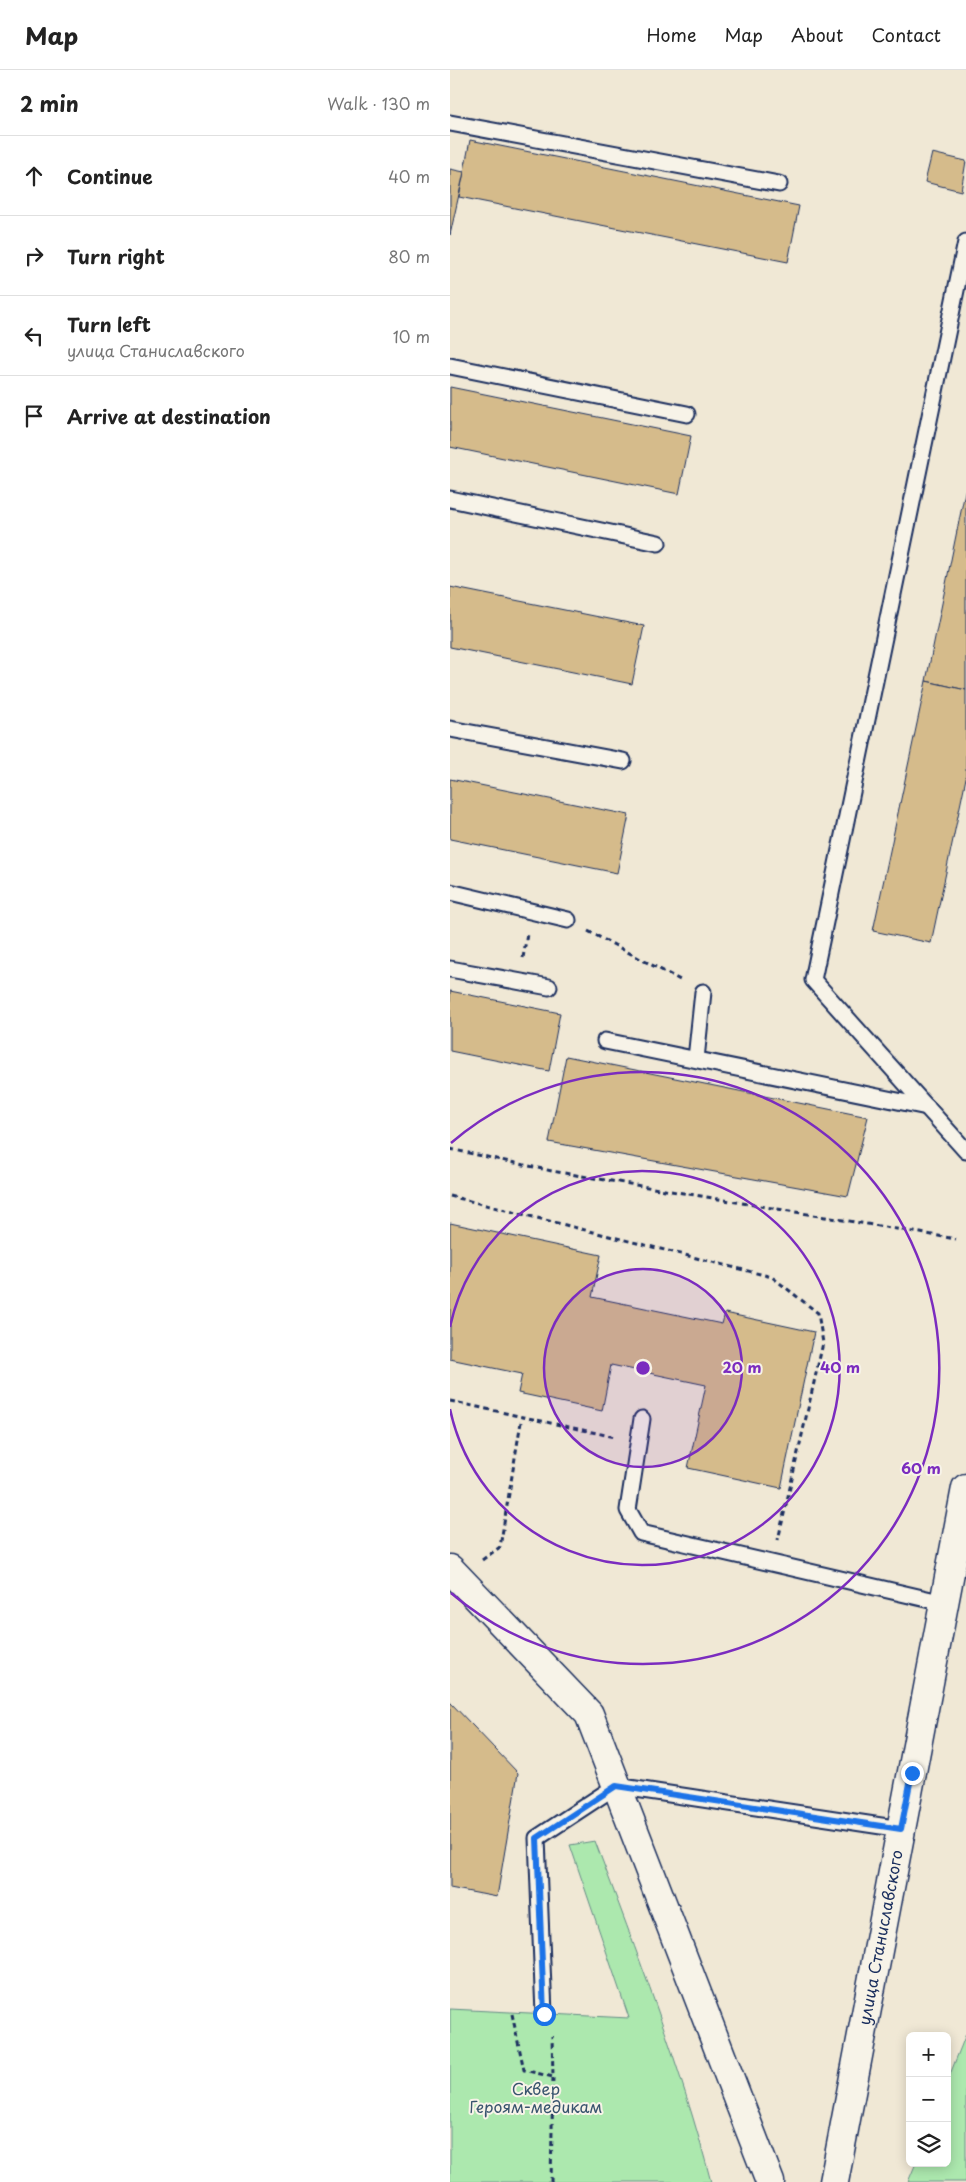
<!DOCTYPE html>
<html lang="en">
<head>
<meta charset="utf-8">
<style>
  body { margin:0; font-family:"Playpen Sans",sans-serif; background:#f2f2f2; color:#222 }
  .controls { position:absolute; right:15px; bottom:15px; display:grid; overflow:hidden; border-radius:8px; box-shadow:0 2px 12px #0003 }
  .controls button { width:45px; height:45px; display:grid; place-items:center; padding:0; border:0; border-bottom:1px solid #e0e0e0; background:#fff; color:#222; font:25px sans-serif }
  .stop { position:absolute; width:15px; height:15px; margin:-11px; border:4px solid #1a73e8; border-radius:50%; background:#fff }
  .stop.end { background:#1a73e8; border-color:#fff; box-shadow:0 1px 5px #0008 }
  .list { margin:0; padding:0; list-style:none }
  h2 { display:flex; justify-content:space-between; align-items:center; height:65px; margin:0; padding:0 20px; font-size:21px }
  h2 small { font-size:16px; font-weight:400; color:#767676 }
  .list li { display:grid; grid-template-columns:32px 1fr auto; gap:15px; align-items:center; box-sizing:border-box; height:80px; padding:0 20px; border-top:1px solid #e0e0e0 }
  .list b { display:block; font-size:19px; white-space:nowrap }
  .list p { margin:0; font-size:16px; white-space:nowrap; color:#767676 }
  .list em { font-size:16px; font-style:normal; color:#767676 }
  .icon { flex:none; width:28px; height:28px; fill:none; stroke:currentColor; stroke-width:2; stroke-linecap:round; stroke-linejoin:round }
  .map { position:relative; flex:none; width:516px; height:2112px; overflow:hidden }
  header { display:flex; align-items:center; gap:30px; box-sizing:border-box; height:70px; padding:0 25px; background:#fff; border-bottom:1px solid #e0e0e0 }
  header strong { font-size:24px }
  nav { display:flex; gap:28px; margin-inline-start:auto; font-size:18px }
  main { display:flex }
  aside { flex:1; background:#fff }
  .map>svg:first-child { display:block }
  .green { fill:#ace8ae; stroke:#648c86 }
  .building { fill:#d5bb8b; stroke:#1b2f5e }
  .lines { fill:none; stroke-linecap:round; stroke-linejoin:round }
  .service-casing { stroke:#1b2f5e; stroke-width:19 }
  .minor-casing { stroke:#1b2f5e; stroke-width:31 }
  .secondary-casing { stroke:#1b2f5e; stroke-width:31 }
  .path { stroke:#1b2f5e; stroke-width:3; stroke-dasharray:5 4; stroke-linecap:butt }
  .service { stroke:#f7f3e8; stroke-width:15 }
  .minor { stroke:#f7f3e8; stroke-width:28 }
  .secondary { stroke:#f7f3e8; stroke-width:28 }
  .route { stroke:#1a73e8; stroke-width:6 }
  .ring { fill:none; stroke:#7b2cbf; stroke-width:2.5 }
  .labels { text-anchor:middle; stroke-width:4; stroke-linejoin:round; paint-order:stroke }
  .street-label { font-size:16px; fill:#1b2f5e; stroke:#f7f3e8 }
  .park-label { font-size:16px; fill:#38546e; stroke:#f7f3e8 }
  .centre { fill:#7b2cbf; stroke:#f7f3e8; stroke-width:2.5 }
  .ring-label { font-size:15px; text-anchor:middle; font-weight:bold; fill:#7b2cbf; stroke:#f7f3e8; stroke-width:4; stroke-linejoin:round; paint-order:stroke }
</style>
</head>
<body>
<header>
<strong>Map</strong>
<nav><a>Home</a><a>Map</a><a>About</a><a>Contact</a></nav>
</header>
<main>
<aside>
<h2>2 min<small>Walk · 130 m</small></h2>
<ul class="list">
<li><svg class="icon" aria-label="ahead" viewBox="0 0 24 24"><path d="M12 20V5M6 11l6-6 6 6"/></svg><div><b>Continue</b></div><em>40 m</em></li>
<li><svg class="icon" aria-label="right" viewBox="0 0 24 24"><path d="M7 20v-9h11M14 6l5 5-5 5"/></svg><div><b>Turn right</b></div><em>80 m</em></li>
<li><svg class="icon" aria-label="left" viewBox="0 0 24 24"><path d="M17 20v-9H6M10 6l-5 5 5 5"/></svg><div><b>Turn left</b><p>улица Станиславского</p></div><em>10 m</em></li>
<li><svg class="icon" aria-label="arrive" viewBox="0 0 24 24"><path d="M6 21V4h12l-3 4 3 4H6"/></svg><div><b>Arrive at destination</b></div></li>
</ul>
</aside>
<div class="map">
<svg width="516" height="2112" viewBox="0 0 516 2112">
  <rect width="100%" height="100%" fill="#f0e8d5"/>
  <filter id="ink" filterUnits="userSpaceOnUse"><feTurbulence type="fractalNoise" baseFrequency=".02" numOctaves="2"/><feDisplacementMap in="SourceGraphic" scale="10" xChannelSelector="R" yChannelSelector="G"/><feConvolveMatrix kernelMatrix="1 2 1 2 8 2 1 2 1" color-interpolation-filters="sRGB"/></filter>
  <g filter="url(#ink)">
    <g class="green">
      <path d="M 145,1771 C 187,1883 231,1996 261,2112 L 0,2112 L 0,1939 L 179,1948 L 120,1775 Z"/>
      <polygon points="516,1964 516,2112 458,2112 466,2093 497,2093 497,2012"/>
    </g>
    <g class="building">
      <polygon points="20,70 349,136 338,192 9,127"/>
      <polygon points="482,83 516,91 511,121 475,112"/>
      <polygon points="0,99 14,102 0,165"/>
      <polygon points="0,317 241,366 229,424 0,377"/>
      <polygon points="516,417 516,620 476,611"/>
      <polygon points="0,517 194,556 182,614 0,577"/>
      <polygon points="476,611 516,620 516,708 481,873 423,861"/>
      <polygon points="0,709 179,745 167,803 0,769"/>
      <polygon points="0,921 110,943 99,1001 0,981"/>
      <polygon points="116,986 418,1047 398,1126 99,1072"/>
      <polygon points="0,1153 151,1185 142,1227 272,1254 275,1243 364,1262 331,1418 238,1398 256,1315 161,1295 152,1341 68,1323 72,1304 0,1289"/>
      <polygon points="0,1632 68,1703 47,1827 0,1818"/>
    </g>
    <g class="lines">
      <defs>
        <g id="service">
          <polyline points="0,53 329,114"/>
          <polyline points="516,172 363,910 516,1081"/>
          <polyline points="0,296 237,344"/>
          <polyline points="0,429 208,473"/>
          <polyline points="0,659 173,691"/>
          <polyline points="0,822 118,850"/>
          <polyline points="0,899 99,917"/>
          <polyline points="155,971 477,1037"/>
          <polyline points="246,989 253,922"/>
          <polyline points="192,1349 178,1440 191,1463 494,1533"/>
          <polyline points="94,1944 87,1768 166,1716 451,1759"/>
        </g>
        <polyline id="minor" points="0,1499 139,1644 320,2112"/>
        <g id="secondary">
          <path id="s1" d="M 384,2112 L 516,1418"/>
        </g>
      </defs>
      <use href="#service" class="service-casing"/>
      <use href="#minor" class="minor-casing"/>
      <use href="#secondary" class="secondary-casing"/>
      <g class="path">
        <polyline points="138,861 232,911"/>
        <polyline points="73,888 77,864"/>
        <polyline points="0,1079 102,1101 506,1169"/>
        <polyline points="0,1126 322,1207 368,1243 373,1273 328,1470"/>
        <polyline points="0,1331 165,1367"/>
        <polyline points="32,1490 50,1477 72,1346"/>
        <polyline points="62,1944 74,2000 103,2007 102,1966"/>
        <polyline points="101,2112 103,2007"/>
      </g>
      <use href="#service" class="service"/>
      <use href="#minor" class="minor"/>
      <use href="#secondary" class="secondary"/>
    </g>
  </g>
  <g class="lines" filter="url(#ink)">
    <polyline class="route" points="94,1944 87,1768 166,1716 451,1759 462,1703"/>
  </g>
  <circle cx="193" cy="1298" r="99" fill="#7b2cbf" fill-opacity=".12"/>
  <g class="ring">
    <circle cx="193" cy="1298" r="99"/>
    <path d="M0 1257A197 197 0 1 1 0 1339"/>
    <path d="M1 1073A296 296 0 1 1 1 1523"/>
  </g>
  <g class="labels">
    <g class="street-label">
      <text dy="6" stroke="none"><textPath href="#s1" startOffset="249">улица Станиславского</textPath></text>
    </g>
    <g class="park-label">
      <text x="86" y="2025">Сквер<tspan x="86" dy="18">Героям-медикам</tspan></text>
    </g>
  </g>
  <circle cx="193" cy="1298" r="8" class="centre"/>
  <g class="ring-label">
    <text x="292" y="1303">20 m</text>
    <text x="390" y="1303">40 m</text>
    <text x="471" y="1404">60 m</text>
  </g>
</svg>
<div class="controls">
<button>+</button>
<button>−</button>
<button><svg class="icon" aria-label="layers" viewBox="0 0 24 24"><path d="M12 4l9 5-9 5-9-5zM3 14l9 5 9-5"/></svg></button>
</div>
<div class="stop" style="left:94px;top:1944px"></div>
<div class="stop end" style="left:462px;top:1703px"></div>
</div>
</main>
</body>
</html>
